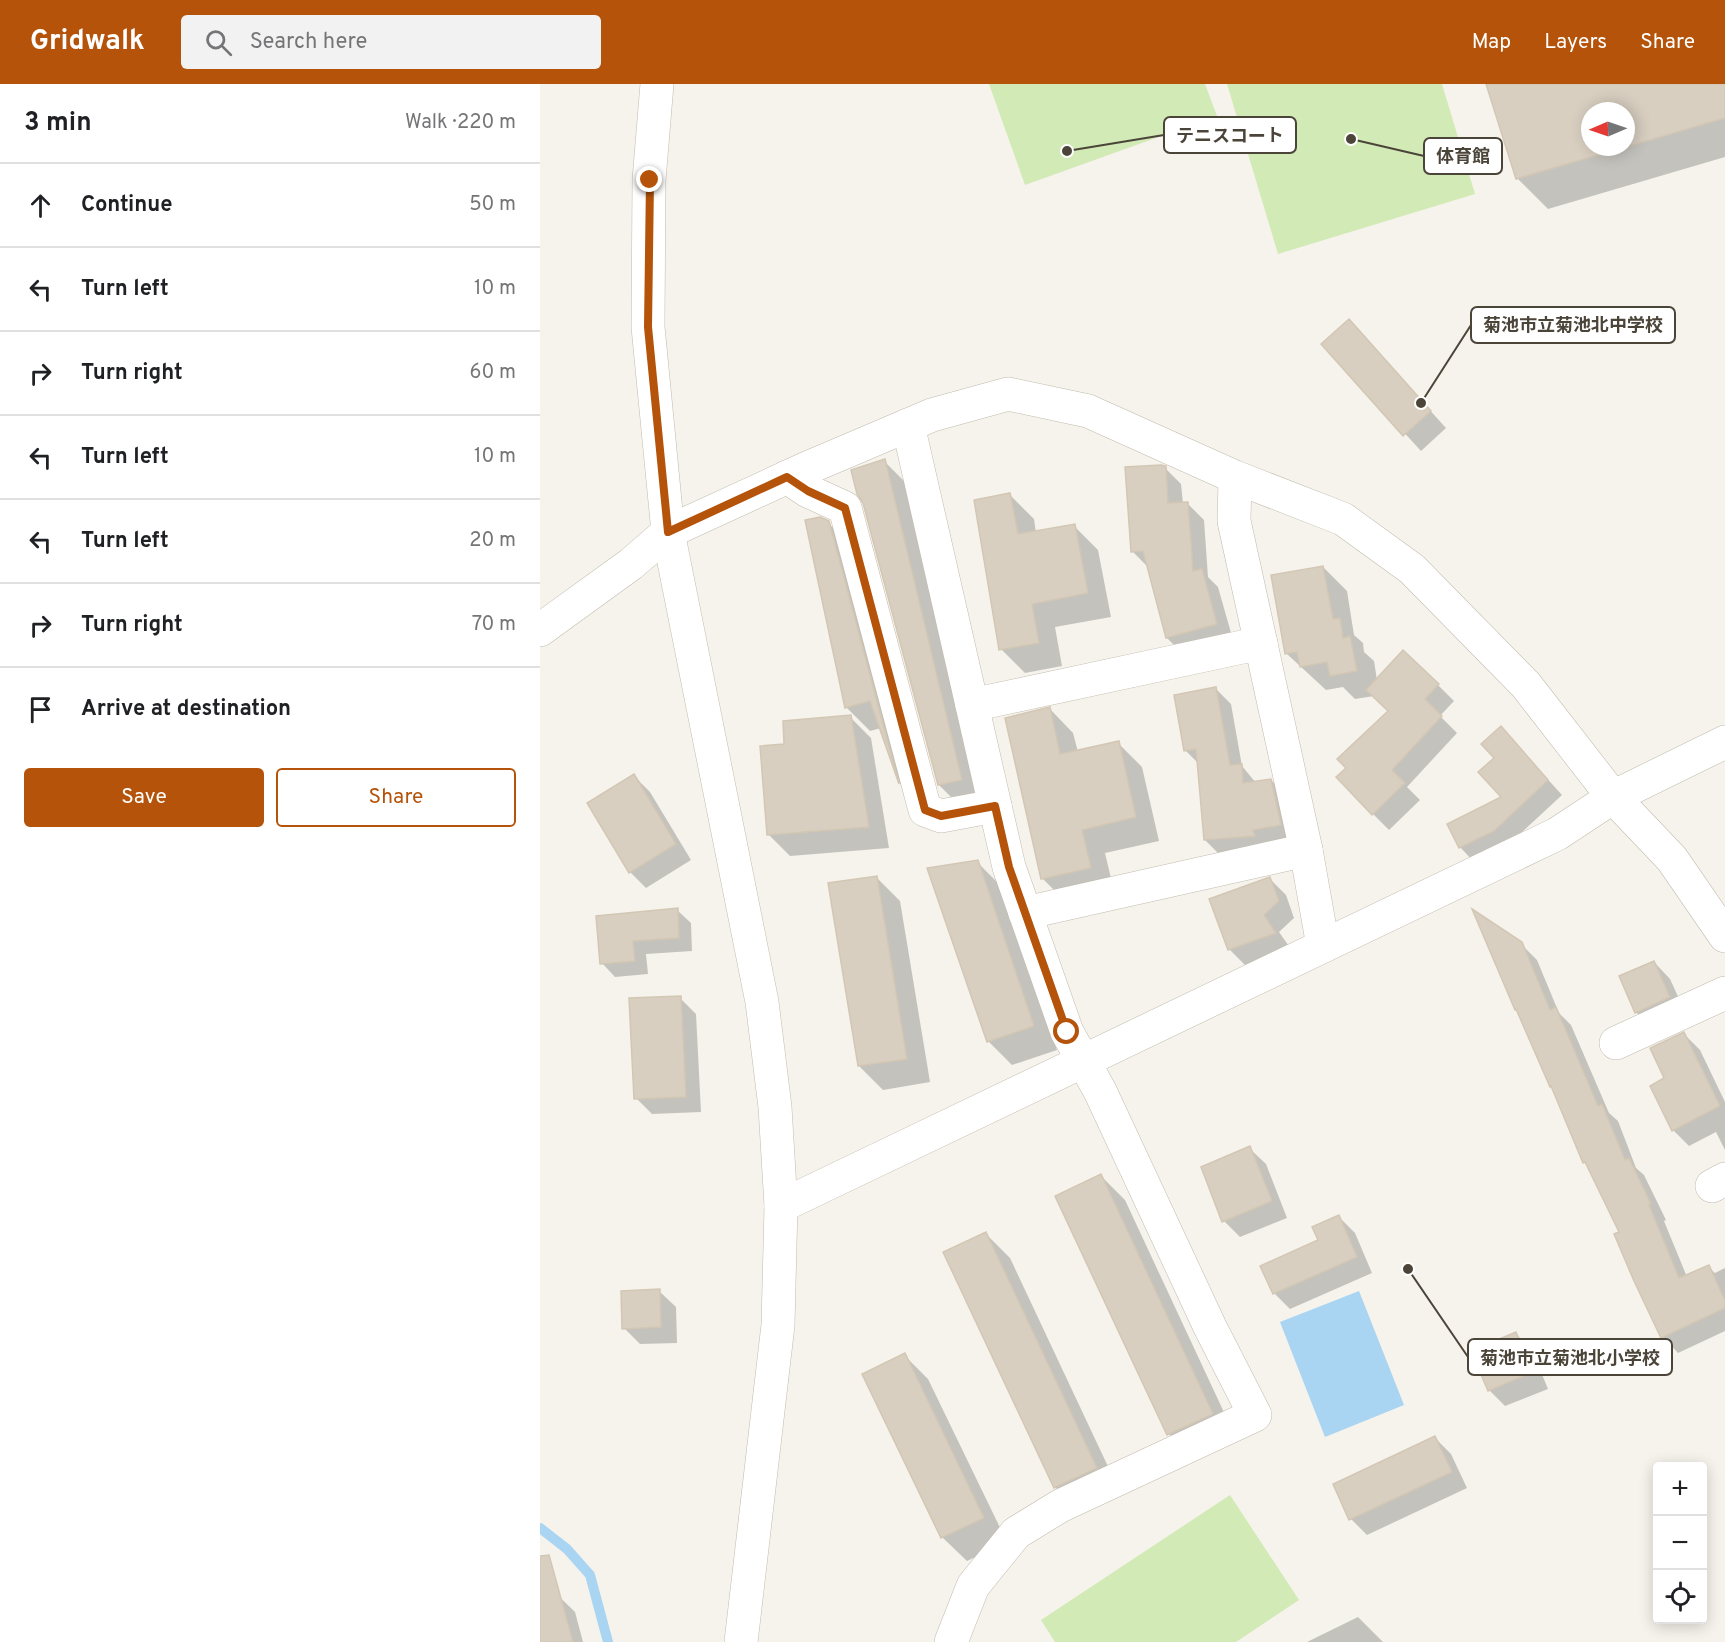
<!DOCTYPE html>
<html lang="en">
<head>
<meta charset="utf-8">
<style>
  body { margin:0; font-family:Overpass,"Noto Sans JP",sans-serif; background:#f2f2f2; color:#202124 }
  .controls { position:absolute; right:18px; bottom:18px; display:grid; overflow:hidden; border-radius:6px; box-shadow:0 3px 15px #0003 }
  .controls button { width:54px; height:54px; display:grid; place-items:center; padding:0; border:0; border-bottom:2px solid #e0e0e0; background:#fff; color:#202124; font:30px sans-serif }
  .compass { position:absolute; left:1041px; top:18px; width:54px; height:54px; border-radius:50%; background:#fff; box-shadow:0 3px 15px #0003; rotate:268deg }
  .stop { position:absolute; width:18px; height:18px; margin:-14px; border:4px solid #b45309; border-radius:50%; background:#fff }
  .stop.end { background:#b45309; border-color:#fff; box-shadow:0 2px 6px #0008 }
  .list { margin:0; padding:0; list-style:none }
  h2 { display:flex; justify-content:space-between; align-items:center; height:78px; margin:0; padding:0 24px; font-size:26px }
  h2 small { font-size:20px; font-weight:400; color:#757577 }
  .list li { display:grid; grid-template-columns:39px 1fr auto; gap:18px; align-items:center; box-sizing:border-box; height:84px; padding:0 24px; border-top:2px solid #e0e0e0 }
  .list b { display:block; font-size:22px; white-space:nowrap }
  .list em { font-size:20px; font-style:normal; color:#757577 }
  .actions { display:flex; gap:12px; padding:18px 24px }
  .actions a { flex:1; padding:14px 0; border:2px solid #b45309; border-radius:6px; text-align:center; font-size:21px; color:#b45309 }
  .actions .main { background:#b45309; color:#fff }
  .icon { flex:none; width:33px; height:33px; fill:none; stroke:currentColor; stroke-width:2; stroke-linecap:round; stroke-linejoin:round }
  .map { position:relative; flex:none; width:1185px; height:1558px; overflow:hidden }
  header { display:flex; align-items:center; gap:36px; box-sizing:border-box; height:84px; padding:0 30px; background:#b45309; color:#fff }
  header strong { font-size:28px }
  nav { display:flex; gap:33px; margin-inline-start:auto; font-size:21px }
  .search { width:420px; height:54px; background:#f2f2f2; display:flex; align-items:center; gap:15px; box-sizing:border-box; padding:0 21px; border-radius:6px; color:#757577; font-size:22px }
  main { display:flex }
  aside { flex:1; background:#fff }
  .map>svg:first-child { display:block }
  .green { fill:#d2eab5 }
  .water { fill:#a9d4f2 }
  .shadow { fill:#0003; fill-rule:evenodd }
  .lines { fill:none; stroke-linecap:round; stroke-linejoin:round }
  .stream { stroke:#a9d4f2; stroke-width:10 }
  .building { fill:#d8cfc1; stroke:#d3c7b4; stroke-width:1.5 }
  .minor-casing { stroke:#c2bbae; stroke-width:34 }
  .minor { stroke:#fff; stroke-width:33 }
  .route { stroke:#b45309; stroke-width:8 }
  .leader { fill:none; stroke:#4b4439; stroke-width:2 }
  .callout-dot { fill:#4b4439; stroke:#fff; stroke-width:2 }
  .callout { fill:#fff; stroke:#4b4439; stroke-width:2 }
  .callout-label { font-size:18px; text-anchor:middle; font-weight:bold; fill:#4b4439 }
</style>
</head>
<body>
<header>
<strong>Gridwalk</strong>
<div class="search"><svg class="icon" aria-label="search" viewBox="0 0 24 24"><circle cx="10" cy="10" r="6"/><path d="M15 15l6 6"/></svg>Search here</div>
<nav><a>Map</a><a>Layers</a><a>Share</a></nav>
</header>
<main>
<aside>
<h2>3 min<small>Walk · 220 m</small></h2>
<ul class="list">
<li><svg class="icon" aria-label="ahead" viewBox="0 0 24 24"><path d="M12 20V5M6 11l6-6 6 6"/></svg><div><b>Continue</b></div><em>50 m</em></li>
<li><svg class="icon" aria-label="left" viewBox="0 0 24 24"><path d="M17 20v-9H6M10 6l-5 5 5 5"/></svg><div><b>Turn left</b></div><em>10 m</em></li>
<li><svg class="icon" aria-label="right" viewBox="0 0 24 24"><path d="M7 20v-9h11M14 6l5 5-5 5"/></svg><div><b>Turn right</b></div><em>60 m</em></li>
<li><svg class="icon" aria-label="left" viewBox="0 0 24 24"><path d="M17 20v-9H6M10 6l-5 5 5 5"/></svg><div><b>Turn left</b></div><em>10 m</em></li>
<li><svg class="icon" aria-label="left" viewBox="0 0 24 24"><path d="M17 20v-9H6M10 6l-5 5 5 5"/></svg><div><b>Turn left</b></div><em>20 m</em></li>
<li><svg class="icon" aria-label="right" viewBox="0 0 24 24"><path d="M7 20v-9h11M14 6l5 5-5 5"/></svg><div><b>Turn right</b></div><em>70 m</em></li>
<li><svg class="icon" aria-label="arrive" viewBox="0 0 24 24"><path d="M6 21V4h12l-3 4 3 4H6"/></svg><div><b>Arrive at destination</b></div></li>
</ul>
<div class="actions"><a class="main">Save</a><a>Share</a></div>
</aside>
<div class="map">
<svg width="1185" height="1558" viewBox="0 0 1185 1558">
  <rect width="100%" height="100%" fill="#f6f3ec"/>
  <g class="green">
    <polygon points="449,0 665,0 677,32 485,101"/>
    <polygon points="687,0 902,0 935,110 738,170"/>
    <polygon points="690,1411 759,1516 696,1558 515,1558 501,1536"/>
  </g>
  <polygon class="water" points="819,1207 864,1321 785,1353 740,1238"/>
  <g class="shadow">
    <path d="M 948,0 L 1185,0 L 1185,73 L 1008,125 L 977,94 ZM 1050,27 L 1086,27 L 1086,63 L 1050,63 Z"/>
    <polygon points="809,237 906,344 881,367 783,260"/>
    <polygon points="344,377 368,401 445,719 423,725 399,701"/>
    <polygon points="625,384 641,400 643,420 647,419 664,436 668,493 678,503 693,556 643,570 627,554 608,483 593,468"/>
    <polygon points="470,411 494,435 496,449 534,442 558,466 571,533 515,543 522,582 485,589 461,565"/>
    <polygon points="288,439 313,463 381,720 360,700 341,644 330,647 306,623"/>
    <polygon points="783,483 807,507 814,551 823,559 824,568 834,577 837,596 898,601 914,617 900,632 917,649 867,703 880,716 849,746 833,730 808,684 849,627 834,612 815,615 803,603 786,606 747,570"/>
    <polygon points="676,605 691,620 702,682 716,699 731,696 746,711 756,756 680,771 665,756 658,679 645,666"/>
    <polygon points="510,625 533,649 538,668 578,659 602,683 619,757 565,769 574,807 527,819 503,795 467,635"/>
    <polygon points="310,633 331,654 349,764 250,772 229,751 246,662"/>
    <polygon points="975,659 1022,711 968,761 934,778 920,763 964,714 956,674"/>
    <polygon points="94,692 110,708 151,776 106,804 90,788"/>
    <polygon points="437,778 461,802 517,966 472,981 448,957"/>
    <polygon points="336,793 360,817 390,998 343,1006 319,982"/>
    <polygon points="730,795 746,811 754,834 739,848 751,865 705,881 689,865"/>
    <polygon points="137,826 151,839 152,867 106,870 108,890 75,893 62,879 57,833"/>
    <polygon points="981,860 997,876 1019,929 1031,941 1069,1029 1078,1037 1096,1084 1104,1091 1126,1136 1124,1137 1147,1193 1168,1183 1175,1189 1185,1184 1185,1247 1138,1269 1123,1253 1095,1197 1081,1148 1050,1084 1044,1078 1014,1005 1011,1002 979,928"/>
    <polygon points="1114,878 1130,895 1146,930 1113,945 1097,929 1081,893"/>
    <polygon points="140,914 156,930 161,1028 112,1030 96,1014"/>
    <polygon points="1144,950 1160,966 1185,1018 1185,1066 1176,1048 1149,1062 1133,1046 1126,995"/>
    <polygon points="709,1064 726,1080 747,1134 700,1153 684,1137"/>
    <polygon points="561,1092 585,1116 696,1354 652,1374 629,1350 517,1112"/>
    <polygon points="799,1133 815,1149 832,1189 750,1225 734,1209"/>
    <polygon points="446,1150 470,1174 580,1408 539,1427 515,1403"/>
    <polygon points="119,1207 136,1223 137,1259 100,1260 84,1244"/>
    <polygon points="976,1250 992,1266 1008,1305 965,1322 949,1306"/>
    <polygon points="364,1271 388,1295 467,1458 427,1477 403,1454 324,1291"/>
    <polygon points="895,1354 911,1370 927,1404 827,1451 811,1435"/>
    <polygon points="0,1494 35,1528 43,1558 0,1558"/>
    <polygon points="818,1533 843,1558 767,1558"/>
  </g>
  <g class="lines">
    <polyline class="stream" points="0,1444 27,1465 50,1491 68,1558"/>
  </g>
  <g class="building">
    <polygon points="946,0 1185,0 1185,34 1086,63 1086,27 1050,27 1050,63 1085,63 976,95"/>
    <polygon points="809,235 891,327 863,352 781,260"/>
    <polygon points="345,375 422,696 398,701 323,419 317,410 311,386"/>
    <polygon points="621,381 626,382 628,419 648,418 653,487 662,485 677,540 626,554 603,467 591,468 585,383"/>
    <polygon points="470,409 478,450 535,440 548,509 492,520 499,559 459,566 434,416"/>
    <polygon points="280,433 289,437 359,700 330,617 305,624 265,436"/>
    <polygon points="783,482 793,535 800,534 803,554 810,552 817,587 790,592 787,578 760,583 757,568 745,570 731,491"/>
    <polygon points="863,566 899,600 885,615 902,632 852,686 865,699 832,731 796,693 806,684 797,675 848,627 826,606"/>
    <polygon points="676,603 690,681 702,680 703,699 731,695 741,741 713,746 715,752 664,756 656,665 644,667 634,611"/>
    <polygon points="510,623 520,670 579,657 596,733 542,746 551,784 501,795 465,634"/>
    <polygon points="311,631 329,743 227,751 220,662 244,660 243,637"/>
    <polygon points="961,642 1008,696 954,747 919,764 907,740 961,713 938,688 954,674 941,660"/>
    <polygon points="94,690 136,760 89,789 47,719"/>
    <polygon points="438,776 494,942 447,958 387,784"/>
    <polygon points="337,792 367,975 318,982 288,799"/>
    <polygon points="730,793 739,817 724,831 736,849 688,866 669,815"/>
    <polygon points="138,824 139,854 93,857 95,877 60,880 56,832"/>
    <polygon points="932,825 982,858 1010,926 1016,923 1058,1022 1062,1020 1085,1076 1089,1074 1111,1120 1109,1121 1139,1194 1169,1181 1185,1217 1185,1224 1121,1254 1094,1197 1074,1150 1079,1148 1045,1078 1043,1079 1011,1002 1010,1003 976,925 975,926"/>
    <polygon points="1114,877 1130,913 1095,929 1079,892"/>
    <polygon points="141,912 146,1013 94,1015 89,914"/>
    <polygon points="1144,948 1180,1022 1132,1047 1110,1002 1124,994 1110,964"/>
    <polygon points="710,1062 732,1117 682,1138 661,1083"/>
    <polygon points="561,1090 673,1330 627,1351 515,1112"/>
    <polygon points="799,1131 817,1173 733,1210 720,1182 778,1156 772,1143"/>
    <polygon points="446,1148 557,1384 514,1404 403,1168"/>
    <polygon points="120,1205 121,1243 82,1245 81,1207"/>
    <polygon points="976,1248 993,1288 948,1307 931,1267"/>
    <polygon points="365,1269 444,1434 401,1454 322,1290"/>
    <polygon points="895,1352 912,1388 809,1436 793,1400"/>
    <polygon points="9,1471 33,1558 0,1558 0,1472"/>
  </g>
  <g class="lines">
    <defs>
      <g id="minor">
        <polyline points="117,0 109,96 108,243 128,448 222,918 235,1023 241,1122 238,1241 201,1558"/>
        <polyline points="368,341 469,783 527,948 560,1007 670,1243 715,1331 520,1422 476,1449 433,1502 411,1558"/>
        <polyline points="247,393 268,407 305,424 385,726 401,732 455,722"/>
        <polyline points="695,393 694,437 766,766 783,862"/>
        <polyline points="0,546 91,480 128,448 265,385 392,331 468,310 548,327 695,393 803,435 872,485 986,601 1073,713 1132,775 1185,852"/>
        <polyline points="432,621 721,559"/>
        <polyline points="485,829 766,766"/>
        <polyline points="1076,959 1185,909"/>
        <polyline points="1172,1102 1185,1095"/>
        <polyline points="241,1122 1017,750 1073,713 1185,658"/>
      </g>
    </defs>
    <use href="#minor" class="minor-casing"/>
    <use href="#minor" class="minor"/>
  </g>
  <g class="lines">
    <polyline class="route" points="110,96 108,243 128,448 247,393 268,407 305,424 385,726 401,732 455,722 469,783 527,948"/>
  </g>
  <path class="leader" d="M527 67L624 51M811 55L884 72M881 319L931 241M868 1185L928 1273"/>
  <g class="callout-dot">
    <circle cx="527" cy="67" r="6"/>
    <circle cx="811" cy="55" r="6"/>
    <circle cx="881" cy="319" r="6"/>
    <circle cx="868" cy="1185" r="6"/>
  </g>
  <g class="callout">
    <rect x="624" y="33" width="132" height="36" rx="6"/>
    <rect x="884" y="54" width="78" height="36" rx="6"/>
    <rect x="931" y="223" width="204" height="36" rx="6"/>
    <rect x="928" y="1255" width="204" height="36" rx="6"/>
  </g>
  <g class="callout-label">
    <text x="690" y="58">テニスコート</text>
    <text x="923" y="78">体育館</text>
    <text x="1033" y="247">菊池市立菊池北中学校</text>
    <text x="1030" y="1280">菊池市立菊池北小学校</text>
  </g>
</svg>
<div class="controls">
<button>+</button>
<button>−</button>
<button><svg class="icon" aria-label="locate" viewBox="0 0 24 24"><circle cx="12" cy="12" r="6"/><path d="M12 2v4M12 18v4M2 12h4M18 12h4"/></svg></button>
</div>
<svg class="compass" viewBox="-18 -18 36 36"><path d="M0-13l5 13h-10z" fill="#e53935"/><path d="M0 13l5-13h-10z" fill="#757577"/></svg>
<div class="stop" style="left:527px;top:948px"></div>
<div class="stop end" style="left:110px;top:96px"></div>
</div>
</main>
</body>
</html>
